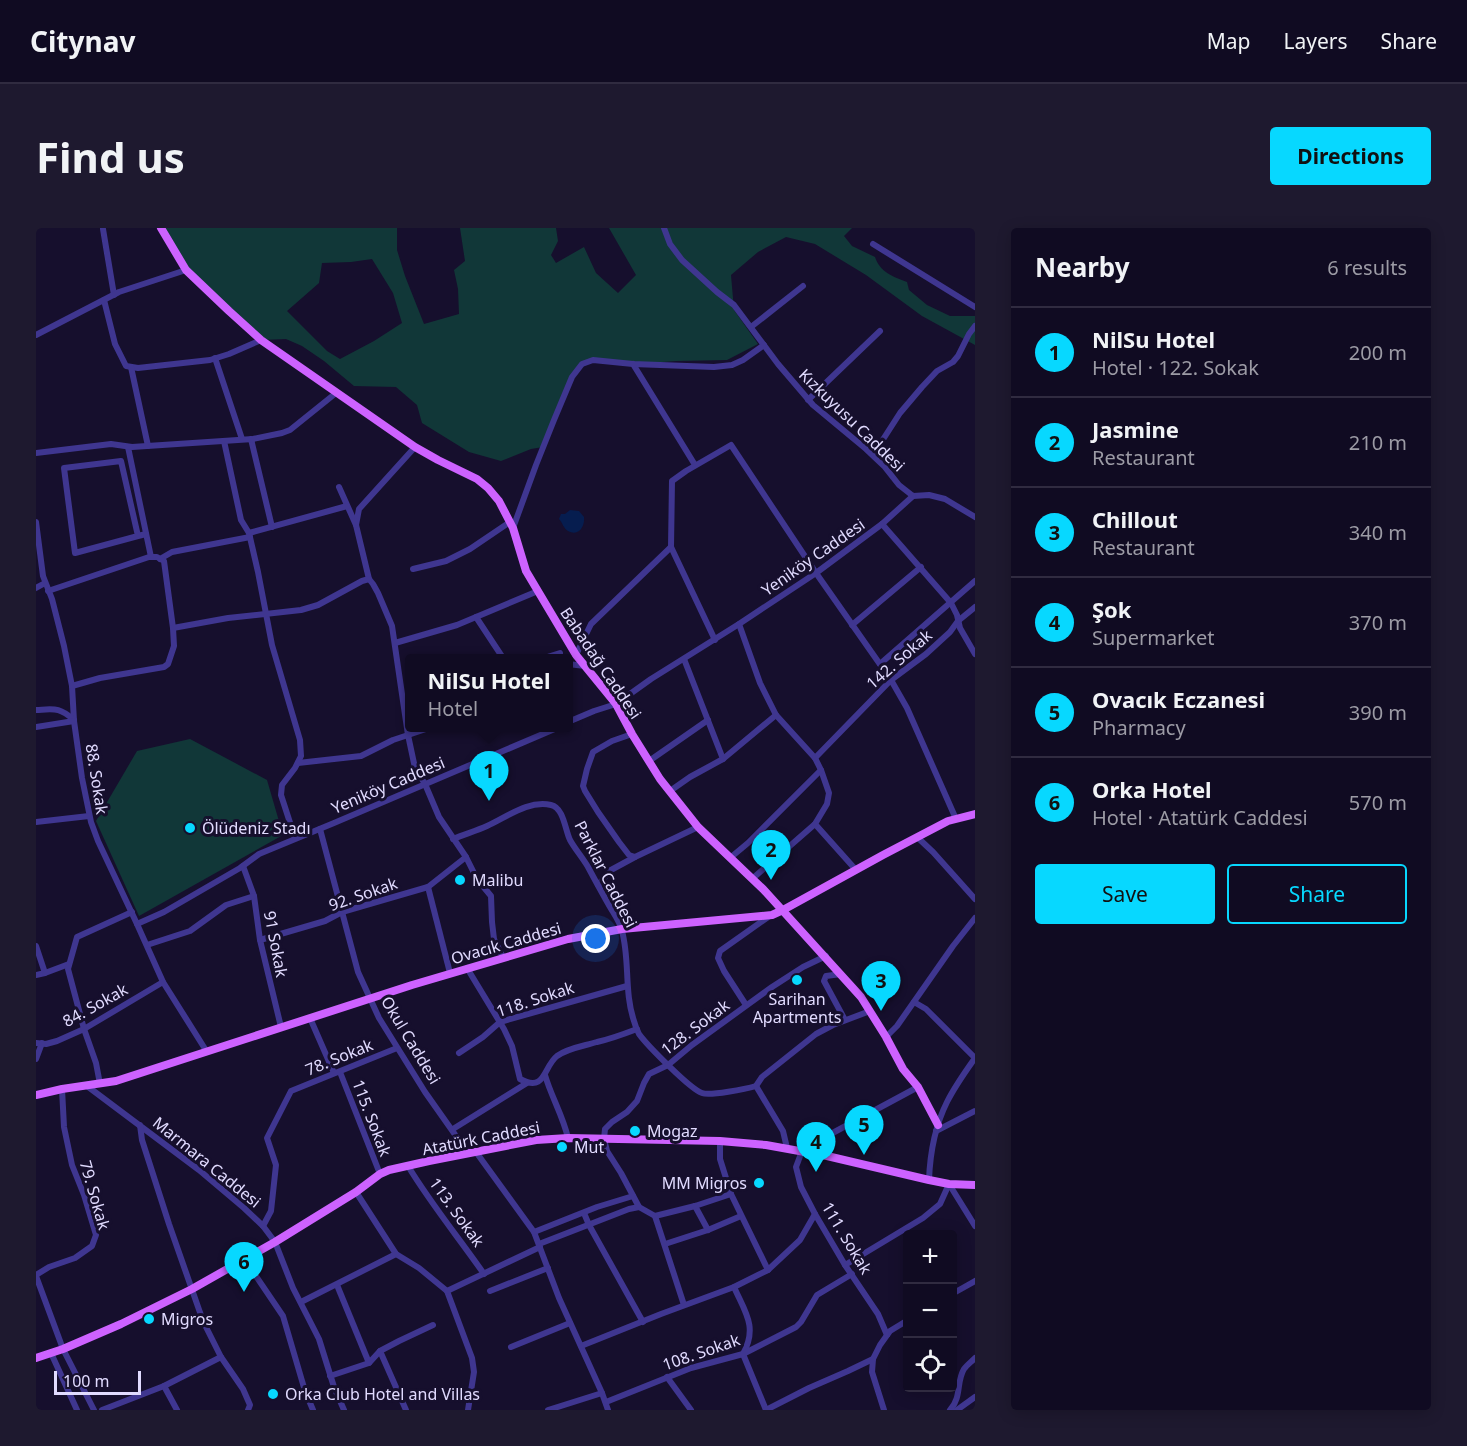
<!DOCTYPE html>
<html lang="en">
<head>
<meta charset="utf-8">
<style>
  body { margin:0; font-family:"Noto Sans",sans-serif; background:#1e192f; color:#f1f3f6 }
  .controls { position:absolute; right:18px; bottom:18px; display:grid; overflow:hidden; border-radius:6px; box-shadow:0 3px 15px #0003 }
  .controls button { width:54px; height:54px; display:grid; place-items:center; padding:0; border:0; border-bottom:2px solid #302b40; background:#100b22; color:#f1f3f6; font:30px sans-serif }
  .scale { position:absolute; left:18px; bottom:15px; width:87px; box-sizing:border-box; padding-left:6px; border:3px solid #e1dbff; border-top:0; font-size:16px; line-height:21px; white-space:nowrap; color:#e1dbff; -webkit-text-stroke:4px #160f2d; paint-order:stroke }
  .you { position:absolute; left:560px; top:711px; width:21px; height:21px; margin:-15px; border:4px solid #fff; border-radius:50%; background:#1a73e8; box-shadow:0 0 0 9px #1a73e833 }
  .badge { display:grid; place-items:center; width:39px; height:39px; border-radius:50%; background:#07d8ff; color:#111; font-size:20px; font-weight:700 }
  .pin { position:absolute; translate:-50% -50px; filter:drop-shadow(0 2px 3px #0008) }
  .pin::after { content:''; position:absolute; top:32px; width:21px; height:18px; background:inherit; clip-path:polygon(0 0,100% 0,50% 100%) }
  .popup { position:absolute; left:369px; top:426px; width:168px; height:78px; box-sizing:border-box; display:grid; place-content:center; border-radius:6px; background:#100b22; filter:drop-shadow(0 2px 4px #0005); font-size:20px; white-space:nowrap; color:#9c9ba5 }
  .popup b { font-size:22px; color:#f1f3f6 }
  .popup::after { content:''; position:absolute; left:50%; top:100%; margin-left:-12px; border:12px solid transparent; border-top-color:#100b22 }
  .list { margin:0; padding:0; list-style:none }
  h2 { display:flex; justify-content:space-between; align-items:center; height:78px; margin:0; padding:0 24px; font-size:26px }
  h2 small { font-size:20px; font-weight:400; color:#9c9ba5 }
  .list li { display:grid; grid-template-columns:39px 1fr auto; gap:18px; align-items:center; box-sizing:border-box; height:90px; padding:0 24px; border-top:2px solid #302b40 }
  .list b { display:block; font-size:22px; white-space:nowrap }
  .list p { margin:0; font-size:20px; white-space:nowrap; color:#9c9ba5 }
  .list em { font-size:20px; font-style:normal; color:#9c9ba5 }
  .actions { display:flex; gap:12px; padding:18px 24px }
  .actions a { flex:1; padding:14px 0; border:2px solid #07d8ff; border-radius:6px; text-align:center; font-size:21px; color:#07d8ff }
  .actions .main { background:#07d8ff; color:#111 }
  .icon { flex:none; width:33px; height:33px; fill:none; stroke:currentColor; stroke-width:2; stroke-linecap:round; stroke-linejoin:round }
  .map { position:relative; flex:none; width:939px; height:1182px; overflow:hidden; border-radius:6px }
  header { display:flex; align-items:center; gap:36px; box-sizing:border-box; height:84px; padding:0 30px; background:#100b22; border-bottom:2px solid #302b40 }
  header strong { font-size:28px }
  nav { display:flex; gap:33px; margin-inline-start:auto; font-size:21px }
  .intro { display:flex; align-items:center; justify-content:space-between; box-sizing:border-box; height:144px; padding:0 36px }
  h1 { margin:0; font-size:42px }
  .button { padding:15px 27px; border-radius:6px; background:#07d8ff; color:#111; font-size:21px; font-weight:700 }
  main { display:flex; gap:36px; padding:0 36px }
  aside { flex:1; background:#100b22; border-radius:6px; box-shadow:0 3px 15px #0003 }
  .map>svg:first-child { display:block }
  .green { fill:#113738; fill-rule:evenodd }
  .water { fill:#061d4f }
  .lines { fill:none; stroke-linecap:round; stroke-linejoin:round }
  .minor { stroke:#3f3690; stroke-width:6 }
  .major { stroke:#cd62ff; stroke-width:8 }
  .poi-dot { fill:#07d8ff; stroke:#160f2d; stroke-width:2 }
  .labels { text-anchor:middle; stroke-width:6; stroke-linejoin:round; paint-order:stroke }
  .street-label { font-size:16px; fill:#e1dbff; stroke:#160f2d }
  .poi-label { font-size:16px; fill:#e1dbff; stroke:#160f2d; text-anchor:start }
</style>
</head>
<body>
<header>
<strong>Citynav</strong>
<nav><a>Map</a><a>Layers</a><a>Share</a></nav>
</header>
<div class="intro"><h1>Find us</h1><a class="button">Directions</a></div>
<main>
<div class="map">
<svg width="939" height="1182" viewBox="0 0 939 1182">
  <rect width="100%" height="100%" fill="#160f2d"/>
  <g class="green">
    <path d="M 125,0 L 361,0 L 361,22 L 369,48 L 388,96 L 423,86 L 422,61 L 418,42 L 429,33 L 424,0 L 520,0 L 522,13 L 515,27 L 520,35 L 548,19 L 560,45 L 582,65 L 600,47 L 573,0 L 816,0 L 808,8 L 816,18 L 839,29 C 844,44 857,49 871,54 L 873,62 L 891,77 L 914,88 L 939,88 L 939,117 L 886,88 L 830,47 L 779,16 L 750,9 L 722,24 L 695,47 L 698,82 L 722,116 L 691,132 L 641,133 L 597,136 L 557,132 L 541,143 L 507,219 L 495,221 L 465,233 L 433,224 L 386,195 L 381,177 L 360,159 L 318,158 L 288,133 L 266,118 L 250,111 L 225,112 L 160,50 ZM 336,31 L 357,65 L 366,95 L 338,113 L 304,131 L 291,123 L 251,83 L 283,55 L 286,35 L 315,34 Z"/>
    <polygon points="154,511 231,552 247,607 103,688 60,593 101,523"/>
  </g>
  <path class="water" d="M 534,282 L 543,283 L 548,289 C 549,298 543,309 532,303 C 528,301 526,294 523,291 L 525,286 L 529,286 Z"/>
  <g class="lines">
    <g class="minor">
      <polyline points="628,0 634,16 646,32 681,64 698,77 742,136 777,177 830,221 848,238 863,257 877,268 893,267 909,271 939,289"/>
      <polyline points="67,1 78,67"/>
      <polyline points="837,16 939,79"/>
      <polyline points="68,72 79,116 90,138 102,140 174,132 193,126 225,112"/>
      <polyline points="715,99 767,58"/>
      <polyline points="0,107 83,64 150,42"/>
      <polyline points="179,130 206,211"/>
      <polyline points="597,136 659,237"/>
      <polyline points="95,139 112,218"/>
      <polyline points="772,172 844,103"/>
      <polyline points="215,211 236,299"/>
      <polyline points="188,213 205,292 213,305 222,344 236,417 264,512 265,528 259,540 246,557 245,567 259,610"/>
      <polyline points="92,219 115,329"/>
      <polyline points="379,219 323,281 320,297 333,351 337,356 342,365 356,398 372,507 379,540 389,556 403,589 430,629 441,651 455,668 456,694 458,711 467,729"/>
      <polyline points="0,225 75,216 96,219 217,211 246,205 254,202 300,165"/>
      <polyline points="837,227 864,185 886,159 901,143 917,134 922,128 933,106 939,98"/>
      <polyline points="303,259 320,297"/>
      <polyline points="0,294 7,348 16,371 28,418 36,458 38,493 46,550 55,594 62,613 101,696 127,754 171,824"/>
      <polyline points="846,296 915,375 921,387 924,400 939,426"/>
      <polyline points="477,300 500,237 518,192 536,149 546,136 557,132 597,136 678,139 696,137 707,132 728,117"/>
      <polyline points="213,305 311,278"/>
      <polyline points="102,308 85,233 28,240 39,325 102,308 110,306"/>
      <polyline points="124,331 136,324 214,309"/>
      <polyline points="377,341 410,333 434,321 474,294"/>
      <polyline points="0,360 9,355"/>
      <polyline points="12,363 113,329 121,329 128,333 137,400 138,418 132,436 128,439 64,450 36,458"/>
      <polyline points="440,389 467,430"/>
      <polyline points="703,396 724,455 740,487 779,530 785,542 793,565 791,576 779,596 820,642"/>
      <polyline points="816,397 885,339"/>
      <polyline points="137,400 192,390 265,382 282,377 326,353 333,351"/>
      <polyline points="679,412 635,319 636,253 650,243 695,217 780,345 855,452 871,480 920,591"/>
      <polyline points="359,415 421,397 502,363"/>
      <polyline points="540,427 555,396 635,319"/>
      <polyline points="508,430 524,425"/>
      <polyline points="648,431 687,531"/>
      <polyline points="532,436 549,438"/>
      <polyline points="844,436 939,353"/>
      <path d="M 0,482 C 19,481 23,479 38,492"/>
      <polyline points="532,494 558,483 580,476 615,451 703,396 780,345 846,296 877,268"/>
      <polyline points="0,499 38,493"/>
      <polyline points="596,506 576,513 557,524 551,541 547,558 549,563 562,584 583,614 593,627 599,629"/>
      <polyline points="779,530 855,452 890,426 914,404 922,393 939,379"/>
      <polyline points="613,533 672,492"/>
      <polyline points="262,535 325,528 357,512 393,500"/>
      <polyline points="634,563 654,549 687,531 740,487"/>
      <polyline points="0,594 53,588"/>
      <polyline points="284,601 322,744 343,790 389,864 432,925"/>
      <polyline points="881,609 897,624 939,671"/>
      <path d="M 417,611 C 429,606 440,603 451,598 C 471,589 492,572 515,577 C 528,580 529,602 534,612 C 539,621 546,629 552,639 C 559,652 566,665 574,679 C 578,686 584,694 586,703 C 594,732 588,764 598,793 C 599,797 601,802 603,806 C 611,817 654,861 666,865 C 674,868 710,861 720,858 L 747,903 L 751,920"/>
      <polyline points="694,630 712,615 785,542"/>
      <polyline points="207,638 218,668 224,712 245,799"/>
      <polyline points="716,651 779,596"/>
      <polyline points="562,657 575,642 599,629 662,599"/>
      <polyline points="392,659 414,745"/>
      <polyline points="101,696 128,684 204,640 223,626 298,595 521,500"/>
      <polyline points="224,712 289,693 306,684 392,659 430,629"/>
      <polyline points="111,717 154,703 190,677 218,668"/>
      <polyline points="0,718 9,745 0,747"/>
      <path d="M 431,740 L 468,801 L 476,818 L 484,851 C 510,865 507,839 521,828 C 532,820 548,818 561,814 C 575,811 588,806 601,801"/>
      <polyline points="9,745 33,736"/>
      <polyline points="805,746 790,748 788,753 809,792"/>
      <polyline points="878,774 890,781 939,830"/>
      <polyline points="710,777 688,743 682,730 684,723 735,687"/>
      <polyline points="274,790 298,845"/>
      <polyline points="850,809 861,798 917,718 939,690"/>
      <polyline points="0,815 10,816 21,813 48,801 127,754"/>
      <polyline points="423,825 447,809 464,794 591,758"/>
      <polyline points="0,831 6,815"/>
      <polyline points="304,844 344,946"/>
      <path d="M 509,847 C 515,868 527,888 532,910"/>
      <polyline points="64,856 60,835 48,801 32,741 41,709 96,684"/>
      <polyline points="51,858 163,942 208,980 227,998 239,1014 257,1060 283,1111 298,1159 308,1182"/>
      <polyline points="720,858 726,849 780,806 797,797 834,783"/>
      <polyline points="104,897 106,912 133,996 167,1093 185,1129 207,1161 214,1177 212,1182"/>
      <polyline points="417,901 491,855"/>
      <polyline points="900,903 939,883"/>
      <polyline points="684,913 684,931 695,966 732,1042"/>
      <polyline points="440,924 498,1004 523,1070 566,1165 572,1182"/>
      <path d="M 372,938 C 395,976 423,1010 448,1046"/>
      <path d="M 893,952 C 894,926 899,898 911,874 C 919,858 929,844 939,830"/>
      <polyline points="913,956 939,998"/>
      <polyline points="320,964 360,1026 383,1040 411,1063 436,1130 438,1144 432,1182"/>
      <polyline points="659,978 672,1002"/>
      <polyline points="548,985 553,997 607,1094"/>
      <polyline points="619,988 659,978 695,966"/>
      <polyline points="227,998 235,983 240,937 231,910 255,863 361,820"/>
      <polyline points="498,1004 561,979 597,968"/>
      <polyline points="503,1016 593,981 603,979"/>
      <polyline points="629,1016 672,1002 705,988"/>
      <polyline points="209,1032 247,1088 269,1163 277,1182"/>
      <polyline points="809,1037 887,990 904,976 913,956"/>
      <polyline points="0,1047 13,1039 39,1030 56,1018 60,1007 48,967 36,937 28,899 26,861"/>
      <polyline points="0,1048 27,1121 58,1182"/>
      <polyline points="301,1057 333,1135"/>
      <path d="M 698,1059 C 709,1084 722,1099 707,1126 L 730,1182"/>
      <polyline points="411,1063 504,1019"/>
      <polyline points="454,1063 512,1040"/>
      <polyline points="916,1066 939,1053"/>
      <polyline points="265,1074 360,1026"/>
      <polyline points="648,1077 619,988 603,979 585,945 571,923 568,911 569,901 576,894 591,884 601,873 608,855 613,846 632,837 656,817 736,759 767,739 790,728"/>
      <polyline points="851,1107 842,1086 809,1037 779,986 765,959 760,939 766,923 778,915 882,859"/>
      <polyline points="545,1118 625,1086 698,1059 732,1042 764,1012 779,986"/>
      <polyline points="475,1119 534,1095"/>
      <polyline points="344,1123 370,1182"/>
      <polyline points="15,1125 41,1182"/>
      <polyline points="837,1131 836,1144 848,1182"/>
      <polyline points="294,1148 333,1135 344,1123 363,1113 397,1097"/>
      <polyline points="631,1149 655,1182"/>
      <polyline points="128,1158 141,1182"/>
      <polyline points="570,1174 655,1140 707,1126 760,1099 765,1094 781,1067 816,1046"/>
      <polyline points="66,1182 128,1158 185,1129"/>
      <polyline points="512,1182 566,1165"/>
      <polyline points="730,1182 773,1160 812,1143 837,1131 844,1117 854,1103 872,1092"/>
      <path d="M 914,1182 C 926,1169 920,1154 928,1141 C 931,1137 935,1134 939,1130"/>
      <polyline points="921,1182 939,1169"/>
    </g>
    <g class="major">
      <polyline points="125,0 150,42 193,83 225,112 379,219 402,232 441,251 452,260 463,273 477,300 490,343 540,427 580,476 596,506 624,551 662,599 727,661 825,769 850,809 867,841 882,859 902,897"/>
      <polyline points="0,867 26,861 80,853 376,757 532,711 586,701 736,687 747,682 847,627 912,593 939,586"/>
      <polyline points="0,1130 27,1121 85,1096 156,1061 239,1014 320,964 344,946 353,942 393,933 500,912 532,910 684,913 730,917 791,928 893,952 913,956 939,957"/>
    </g>
  </g>
  <g class="poi-dot">
    <circle cx="154" cy="600" r="6"/>
    <circle cx="424" cy="652" r="6"/>
    <circle cx="761" cy="752" r="6"/>
    <circle cx="599" cy="903" r="6"/>
    <circle cx="526" cy="919" r="6"/>
    <circle cx="723" cy="955" r="6"/>
    <circle cx="113" cy="1091" r="6"/>
    <circle cx="237" cy="1166" r="6"/>
  </g>
  <g class="labels">
    <g class="street-label">
      <text transform="translate(816 192) rotate(44)" y="6">Kızkuyusu Caddesi</text>
      <text transform="translate(777 329) rotate(-35)" y="6">Yeniköy Caddesi</text>
      <text transform="translate(863 431) rotate(-41)" y="6">142. Sokak</text>
      <text transform="translate(565 435) rotate(56)" y="6">Babadağ Caddesi</text>
      <text transform="translate(61 551) rotate(81)" y="6">88. Sokak</text>
      <text transform="translate(352 557) rotate(-23)" y="6">Yeniköy Caddesi</text>
      <text transform="translate(570 646) rotate(63)" y="6">Parklar Caddesi</text>
      <text transform="translate(327 666) rotate(-19)" y="6">92. Sokak</text>
      <text transform="translate(470 715) rotate(-16)" y="6">Ovacık Caddesi</text>
      <text transform="translate(240 716) rotate(79)" y="6">91 Sokak</text>
      <text transform="translate(499 771) rotate(-18)" y="6">118. Sokak</text>
      <text transform="translate(59 777) rotate(-29)" y="6">84. Sokak</text>
      <text transform="translate(659 799) rotate(-37)" y="6">128. Sokak</text>
      <text transform="translate(375 812) rotate(59)" y="6">Okul Caddesi</text>
      <text transform="translate(303 829) rotate(-22)" y="6">78. Sokak</text>
      <text transform="translate(336 890) rotate(69)" y="6">115. Sokak</text>
      <text transform="translate(445 910) rotate(-11)" y="6">Atatürk Caddesi</text>
      <text transform="translate(171 934) rotate(39)" y="6">Marmara Caddesi</text>
      <text transform="translate(59 967) rotate(74)" y="6">79. Sokak</text>
      <text transform="translate(421 984) rotate(54)" y="6">113. Sokak</text>
      <text transform="translate(811 1010) rotate(59)" y="6">111. Sokak</text>
      <text transform="translate(665 1124) rotate(-19)" y="6">108. Sokak</text>
    </g>
    <g class="poi-label">
      <text x="166" y="606">Ölüdeniz Stadı</text>
      <text x="436" y="658">Malibu</text>
      <text x="761" y="777" text-anchor="middle">Sarihan<tspan x="761" dy="18">Apartments</tspan></text>
      <text x="611" y="909">Mogaz</text>
      <text x="538" y="925">Mut</text>
      <text x="711" y="961" text-anchor="end">MM Migros</text>
      <text x="125" y="1097">Migros</text>
      <text x="249" y="1172">Orka Club Hotel and Villas</text>
    </g>
  </g>
</svg>
<div class="controls">
<button>+</button>
<button>−</button>
<button><svg class="icon" aria-label="locate" viewBox="0 0 24 24"><circle cx="12" cy="12" r="6"/><path d="M12 2v4M12 18v4M2 12h4M18 12h4"/></svg></button>
</div>
<div class="scale">100 m</div>
<div class="you"></div>
<div class="pin badge" style="left:453px;top:573px">1</div>
<div class="popup"><b>NilSu Hotel</b>Hotel</div>
<div class="pin badge" style="left:735px;top:652px">2</div>
<div class="pin badge" style="left:845px;top:783px">3</div>
<div class="pin badge" style="left:780px;top:944px">4</div>
<div class="pin badge" style="left:828px;top:927px">5</div>
<div class="pin badge" style="left:208px;top:1064px">6</div>
</div>
<aside>
<h2>Nearby<small>6 results</small></h2>
<ul class="list">
<li><span class="badge">1</span><div><b>NilSu Hotel</b><p>Hotel · 122. Sokak</p></div><em>200 m</em></li>
<li><span class="badge">2</span><div><b>Jasmine</b><p>Restaurant</p></div><em>210 m</em></li>
<li><span class="badge">3</span><div><b>Chillout</b><p>Restaurant</p></div><em>340 m</em></li>
<li><span class="badge">4</span><div><b>Şok</b><p>Supermarket</p></div><em>370 m</em></li>
<li><span class="badge">5</span><div><b>Ovacık Eczanesi</b><p>Pharmacy</p></div><em>390 m</em></li>
<li><span class="badge">6</span><div><b>Orka Hotel</b><p>Hotel · Atatürk Caddesi</p></div><em>570 m</em></li>
</ul>
<div class="actions"><a class="main">Save</a><a>Share</a></div>
</aside>
</main>
</body>
</html>
